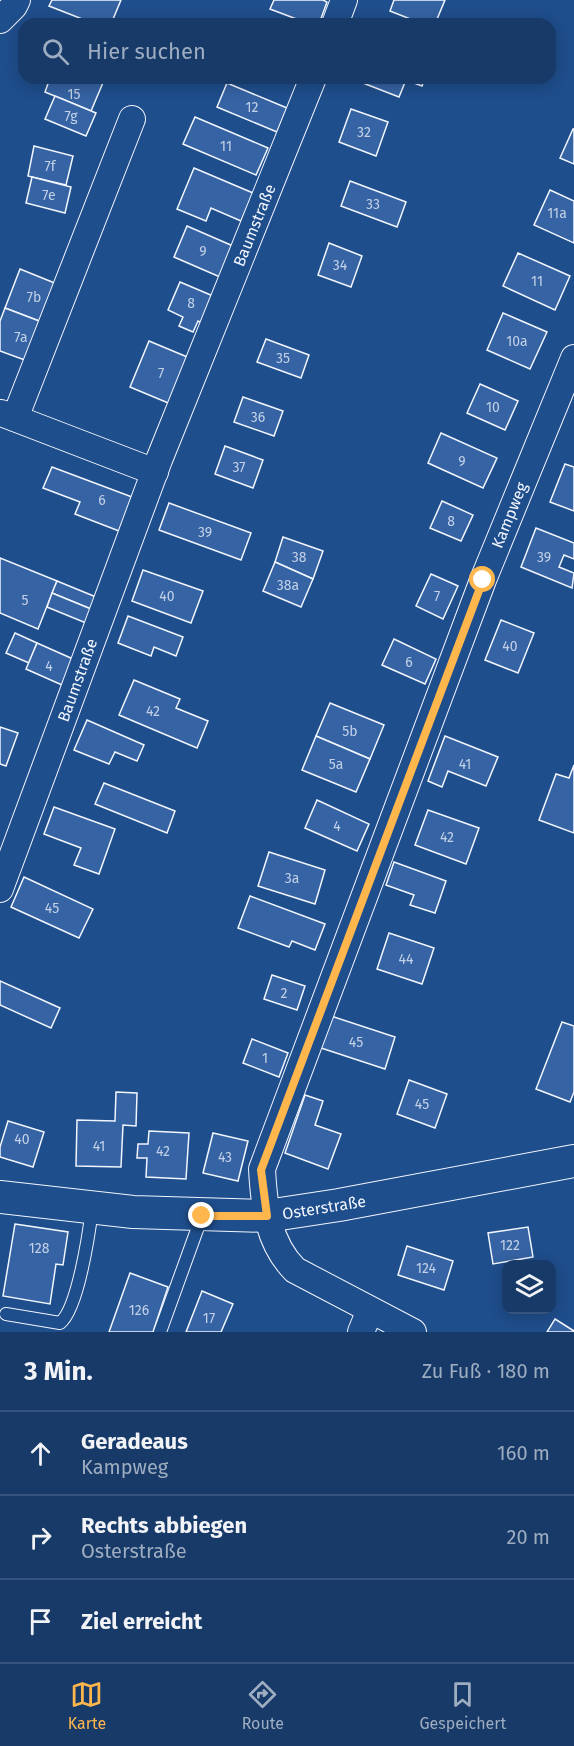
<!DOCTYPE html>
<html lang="de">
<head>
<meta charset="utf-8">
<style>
  body { margin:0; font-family:"Fira Sans",sans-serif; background:#244571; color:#f1f3f6 }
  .controls { position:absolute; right:18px; bottom:18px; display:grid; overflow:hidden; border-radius:12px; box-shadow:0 3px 15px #0003 }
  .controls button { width:54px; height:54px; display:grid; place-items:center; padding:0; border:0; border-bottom:2px solid #36547d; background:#173a69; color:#f1f3f6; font:30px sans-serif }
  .stop { position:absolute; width:18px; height:18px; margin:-14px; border:4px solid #ffb74d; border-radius:50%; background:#fff }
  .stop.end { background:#ffb74d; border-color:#fff; box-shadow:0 2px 6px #0008 }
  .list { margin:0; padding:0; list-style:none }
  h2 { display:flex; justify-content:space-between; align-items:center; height:78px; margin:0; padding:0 24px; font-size:26px }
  h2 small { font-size:20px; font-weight:400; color:#9eadc0 }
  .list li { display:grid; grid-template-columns:39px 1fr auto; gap:18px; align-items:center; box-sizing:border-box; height:84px; padding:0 24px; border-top:2px solid #36547d }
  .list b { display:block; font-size:22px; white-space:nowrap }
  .list p { margin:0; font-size:20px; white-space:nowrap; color:#9eadc0 }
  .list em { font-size:20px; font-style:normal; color:#9eadc0 }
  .icon { flex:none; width:33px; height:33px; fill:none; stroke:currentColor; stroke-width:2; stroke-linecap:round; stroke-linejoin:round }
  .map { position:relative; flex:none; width:574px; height:1332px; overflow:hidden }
  .search { position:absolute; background:#173a69; box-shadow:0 3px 15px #0003; left:18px; right:18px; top:18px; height:66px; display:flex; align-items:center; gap:15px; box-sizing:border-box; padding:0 21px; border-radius:18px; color:#9eadc0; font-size:22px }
  .sheet { height:330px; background:#173a69 }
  nav { display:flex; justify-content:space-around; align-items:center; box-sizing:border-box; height:84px; border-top:2px solid #36547d; background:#173a69; font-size:16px; color:#9eadc0 }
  nav a { display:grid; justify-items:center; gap:3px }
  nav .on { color:#ffb74d }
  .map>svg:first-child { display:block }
  .building { fill:#3563a3; stroke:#f2f6ff; stroke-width:1.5 }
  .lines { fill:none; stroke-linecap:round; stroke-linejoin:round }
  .service-casing { stroke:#f2f6ff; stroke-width:14 }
  .minor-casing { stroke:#f2f6ff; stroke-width:28 }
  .tertiary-casing { stroke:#f2f6ff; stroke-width:34 }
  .service { stroke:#1f4e8c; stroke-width:12 }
  .minor { stroke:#1f4e8c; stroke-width:26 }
  .tertiary { stroke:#1f4e8c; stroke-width:32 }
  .route { stroke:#ffb74d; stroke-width:8 }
  .labels { text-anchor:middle; stroke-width:4.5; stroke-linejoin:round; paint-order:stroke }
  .number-label { font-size:14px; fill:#c3d1e8 }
  .street-label { font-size:16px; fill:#f2f6ff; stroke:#1f4e8c }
</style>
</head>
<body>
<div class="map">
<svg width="574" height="1332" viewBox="0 0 574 1332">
  <rect width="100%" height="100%" fill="#1f4e8c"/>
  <g class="building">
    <polygon points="52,0 121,0 111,24 95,24 49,6"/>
    <polygon points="274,0 323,0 327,2 319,24 297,24 299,20 270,9"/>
    <polygon points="394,0 445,0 435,24 423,24 390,11"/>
    <polygon points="50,78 105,78 91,111 45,92"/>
    <polygon points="365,78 425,78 422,86 406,80 399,97 363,83"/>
    <polygon points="227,83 287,108 277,132 217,107"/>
    <polygon points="55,96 96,113 86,136 45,119"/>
    <polygon points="351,109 388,122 376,156 339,142"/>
    <polygon points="195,117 268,148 256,175 183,144"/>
    <polygon points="573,129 574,129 574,164 560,158"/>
    <polygon points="34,146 73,156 66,185 28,176"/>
    <polygon points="194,168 253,193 241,221 211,208 206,221 177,209"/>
    <polygon points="32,177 71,187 65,213 26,203"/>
    <polygon points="350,181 406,202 397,227 341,206"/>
    <polygon points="550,190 574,201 574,243 534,225"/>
    <polygon points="187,226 233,246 220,277 174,257"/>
    <polygon points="329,243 362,256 351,287 318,275"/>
    <polygon points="518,253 570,276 555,310 503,286"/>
    <polygon points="20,269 62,286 47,324 5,308"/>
    <polygon points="180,282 213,296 202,323 198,321 193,332 179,326 183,317 168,310"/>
    <polygon points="5,308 47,324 33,363 0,351 0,321"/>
    <polygon points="503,313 547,332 530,369 487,350"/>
    <polygon points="266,339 309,355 301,378 257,362"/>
    <polygon points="149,341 192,359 173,405 130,387"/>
    <polygon points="480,384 518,401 505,430 467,413"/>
    <polygon points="243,397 283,411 274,436 234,422"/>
    <polygon points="441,433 497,458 483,488 428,463"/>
    <polygon points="225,446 263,460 253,488 215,474"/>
    <polygon points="565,464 574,467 574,511 550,502"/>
    <polygon points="52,467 132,497 119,531 75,514 80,502 43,488"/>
    <polygon points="442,501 473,515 461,541 430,528"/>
    <polygon points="169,503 251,533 241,560 159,530"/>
    <polygon points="536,528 574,543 574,559 564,555 559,567 574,573 572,588 521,567"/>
    <polygon points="283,537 323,551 313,579 275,562"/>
    <polygon points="0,558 57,581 38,629 0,613"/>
    <polygon points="275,562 313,579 301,607 263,591"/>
    <polygon points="143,570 203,591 191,623 132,601"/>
    <polygon points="431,574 458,586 443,619 416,606"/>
    <polygon points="57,581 96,597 91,609 52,593"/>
    <polygon points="52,593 91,609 86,623 47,607"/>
    <polygon points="128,616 183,637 176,656 154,647 151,656 118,643"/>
    <polygon points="501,620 534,633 518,673 485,660"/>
    <polygon points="15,633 37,643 29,663 6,653"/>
    <polygon points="394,639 436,659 425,684 382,665"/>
    <polygon points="37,643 73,659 62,685 26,669"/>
    <polygon points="134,680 180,699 176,708 208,721 197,748 119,715"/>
    <polygon points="330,703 384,725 370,759 316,736"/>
    <polygon points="87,720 144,745 137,761 115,752 109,764 74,750"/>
    <polygon points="0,727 18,733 6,766 0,764"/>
    <polygon points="316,736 370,759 356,792 302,770"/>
    <polygon points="445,736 498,757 486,786 448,771 442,787 428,781"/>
    <polygon points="574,765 574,833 539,820 556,774 569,778"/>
    <polygon points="104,783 175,811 167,833 95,804"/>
    <polygon points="317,800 369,824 357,851 305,828"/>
    <polygon points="54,807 115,829 99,874 74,865 81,848 44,834"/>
    <polygon points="428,810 479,828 466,864 415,845"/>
    <polygon points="269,852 325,870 315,904 258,886"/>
    <polygon points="394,862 446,881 435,913 410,905 414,895 386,885"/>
    <polygon points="24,877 93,909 79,938 11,907"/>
    <polygon points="250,896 325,924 315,950 292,941 289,947 238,928"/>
    <polygon points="389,933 434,948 422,984 377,969"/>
    <polygon points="272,975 305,986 297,1010 264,999"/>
    <polygon points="0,981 60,1008 51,1028 0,1005"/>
    <polygon points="328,1015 395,1037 385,1069 318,1047"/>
    <polygon points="562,1022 574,1026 574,1092 570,1102 536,1089"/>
    <polygon points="252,1039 288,1053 279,1077 243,1063"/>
    <polygon points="409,1080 447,1094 435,1128 397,1114"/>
    <polygon points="116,1092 137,1093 136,1126 123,1125 121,1167 76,1166 77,1120 115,1121"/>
    <polygon points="305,1095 323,1101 315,1125 341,1134 328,1169 285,1153"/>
    <polygon points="8,1121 44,1132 33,1167 0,1157 0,1147"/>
    <polygon points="149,1131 189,1133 186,1179 146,1177 147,1158 137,1158 138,1144 148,1144"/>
    <polygon points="213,1133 248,1141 238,1181 203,1173"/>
    <polygon points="15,1224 68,1232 63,1265 56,1264 50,1304 3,1296"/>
    <polygon points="528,1227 533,1257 493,1264 488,1233"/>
    <polygon points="407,1246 453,1261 444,1290 398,1275"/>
    <polygon points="130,1273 168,1287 153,1332 109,1332"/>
    <polygon points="202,1291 233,1304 221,1332 186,1332"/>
    <polygon points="555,1319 574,1331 574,1332 547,1332"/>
  </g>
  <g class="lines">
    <defs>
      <g id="service">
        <path d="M 6,1314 L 60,1323 C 78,1309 89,1233 92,1209"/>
        <polyline points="160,1332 202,1216"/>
      </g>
      <g id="minor">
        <polyline points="0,20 14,6 17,0"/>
        <polyline points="335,24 344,0"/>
        <polyline points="1,413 155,472"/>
        <polyline points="15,418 132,119"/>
        <polyline points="0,889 159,460 313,78"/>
        <polyline points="361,1332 370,1310"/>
        <path d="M 413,1332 L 295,1270 C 268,1243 264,1206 262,1169 L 483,580 L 574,358"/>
      </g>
      <polyline id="tertiary" points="0,1197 133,1212 267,1216 339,1205 574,1161"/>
    </defs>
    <use href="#service" class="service-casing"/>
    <use href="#minor" class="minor-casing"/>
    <use href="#tertiary" class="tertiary-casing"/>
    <use href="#service" class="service"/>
    <use href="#minor" class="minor"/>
    <use href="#tertiary" class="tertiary"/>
  </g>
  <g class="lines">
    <polyline class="route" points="202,1216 267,1216 261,1170 483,580"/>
  </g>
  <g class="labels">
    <g class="number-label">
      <text x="74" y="99">15</text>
      <text x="252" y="112">12</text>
      <text x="71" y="121">7g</text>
      <text x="364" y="137">32</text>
      <text x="226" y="151">11</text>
      <text x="50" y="171">7f</text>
      <text x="49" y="200">7e</text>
      <text x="373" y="209">33</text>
      <text x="557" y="218">11a</text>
      <text x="203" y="256">9</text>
      <text x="340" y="270">34</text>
      <text x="537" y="286">11</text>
      <text x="34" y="302">7b</text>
      <text x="191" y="308">8</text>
      <text x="21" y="342">7a</text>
      <text x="517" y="346">10a</text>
      <text x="283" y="363">35</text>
      <text x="161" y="378">7</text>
      <text x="493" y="412">10</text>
      <text x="258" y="422">36</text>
      <text x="462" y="466">9</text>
      <text x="239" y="472">37</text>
      <text x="102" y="505">6</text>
      <text x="451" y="526">8</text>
      <text x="205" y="537">39</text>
      <text x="299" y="562">38</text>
      <text x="544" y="562">39</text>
      <text x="288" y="590">38a</text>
      <text x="167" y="601">40</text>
      <text x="437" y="601">7</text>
      <text x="25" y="605">5</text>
      <text x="510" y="651">40</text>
      <text x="409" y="667">6</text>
      <text x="49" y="671">4</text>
      <text x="153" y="716">42</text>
      <text x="350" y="736">5b</text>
      <text x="336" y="769">5a</text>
      <text x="465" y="769">41</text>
      <text x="337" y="831">4</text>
      <text x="447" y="842">42</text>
      <text x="292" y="883">3a</text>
      <text x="52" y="913">45</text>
      <text x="406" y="964">44</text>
      <text x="284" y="998">2</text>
      <text x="356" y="1047">45</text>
      <text x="265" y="1063">1</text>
      <text x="422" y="1109">45</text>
      <text x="22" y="1144">40</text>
      <text x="99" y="1151">41</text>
      <text x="163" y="1156">42</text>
      <text x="225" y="1162">43</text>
      <text x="510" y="1250">122</text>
      <text x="39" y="1253">128</text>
      <text x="426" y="1273">124</text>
      <text x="139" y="1315">126</text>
      <text x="209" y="1323">17</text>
    </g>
    <g class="street-label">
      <text transform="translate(254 225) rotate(-68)" y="6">Baumstraße</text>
      <text transform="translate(509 515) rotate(-68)" y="6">Kampweg</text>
      <text transform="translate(77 680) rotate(-70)" y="6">Baumstraße</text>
      <text transform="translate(324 1207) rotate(-9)" y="6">Osterstraße</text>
    </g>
  </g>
</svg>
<div class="controls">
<button><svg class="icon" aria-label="layers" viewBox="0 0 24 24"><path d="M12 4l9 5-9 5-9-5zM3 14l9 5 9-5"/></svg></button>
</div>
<div class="stop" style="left:483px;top:580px"></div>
<div class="stop end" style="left:202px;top:1216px"></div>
<div class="search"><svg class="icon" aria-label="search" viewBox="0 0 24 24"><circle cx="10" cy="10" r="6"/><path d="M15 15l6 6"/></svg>Hier suchen</div>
</div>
<section class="sheet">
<h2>3 Min.<small>Zu Fuß · 180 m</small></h2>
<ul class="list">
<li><svg class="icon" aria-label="ahead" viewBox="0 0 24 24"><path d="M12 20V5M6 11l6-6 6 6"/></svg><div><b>Geradeaus</b><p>Kampweg</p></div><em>160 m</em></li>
<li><svg class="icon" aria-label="right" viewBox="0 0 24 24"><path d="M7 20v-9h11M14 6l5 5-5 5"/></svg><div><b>Rechts abbiegen</b><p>Osterstraße</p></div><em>20 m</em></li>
<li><svg class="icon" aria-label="arrive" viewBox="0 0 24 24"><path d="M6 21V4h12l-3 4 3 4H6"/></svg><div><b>Ziel erreicht</b></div></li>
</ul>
</section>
<nav>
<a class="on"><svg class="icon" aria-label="map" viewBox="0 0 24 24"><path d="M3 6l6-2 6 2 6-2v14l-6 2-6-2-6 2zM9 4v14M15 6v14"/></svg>Karte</a>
<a><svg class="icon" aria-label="directions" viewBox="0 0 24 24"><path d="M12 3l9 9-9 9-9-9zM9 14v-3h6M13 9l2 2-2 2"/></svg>Route</a>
<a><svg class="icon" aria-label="saved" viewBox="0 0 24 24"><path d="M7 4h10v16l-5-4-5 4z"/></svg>Gespeichert</a>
</nav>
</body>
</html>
